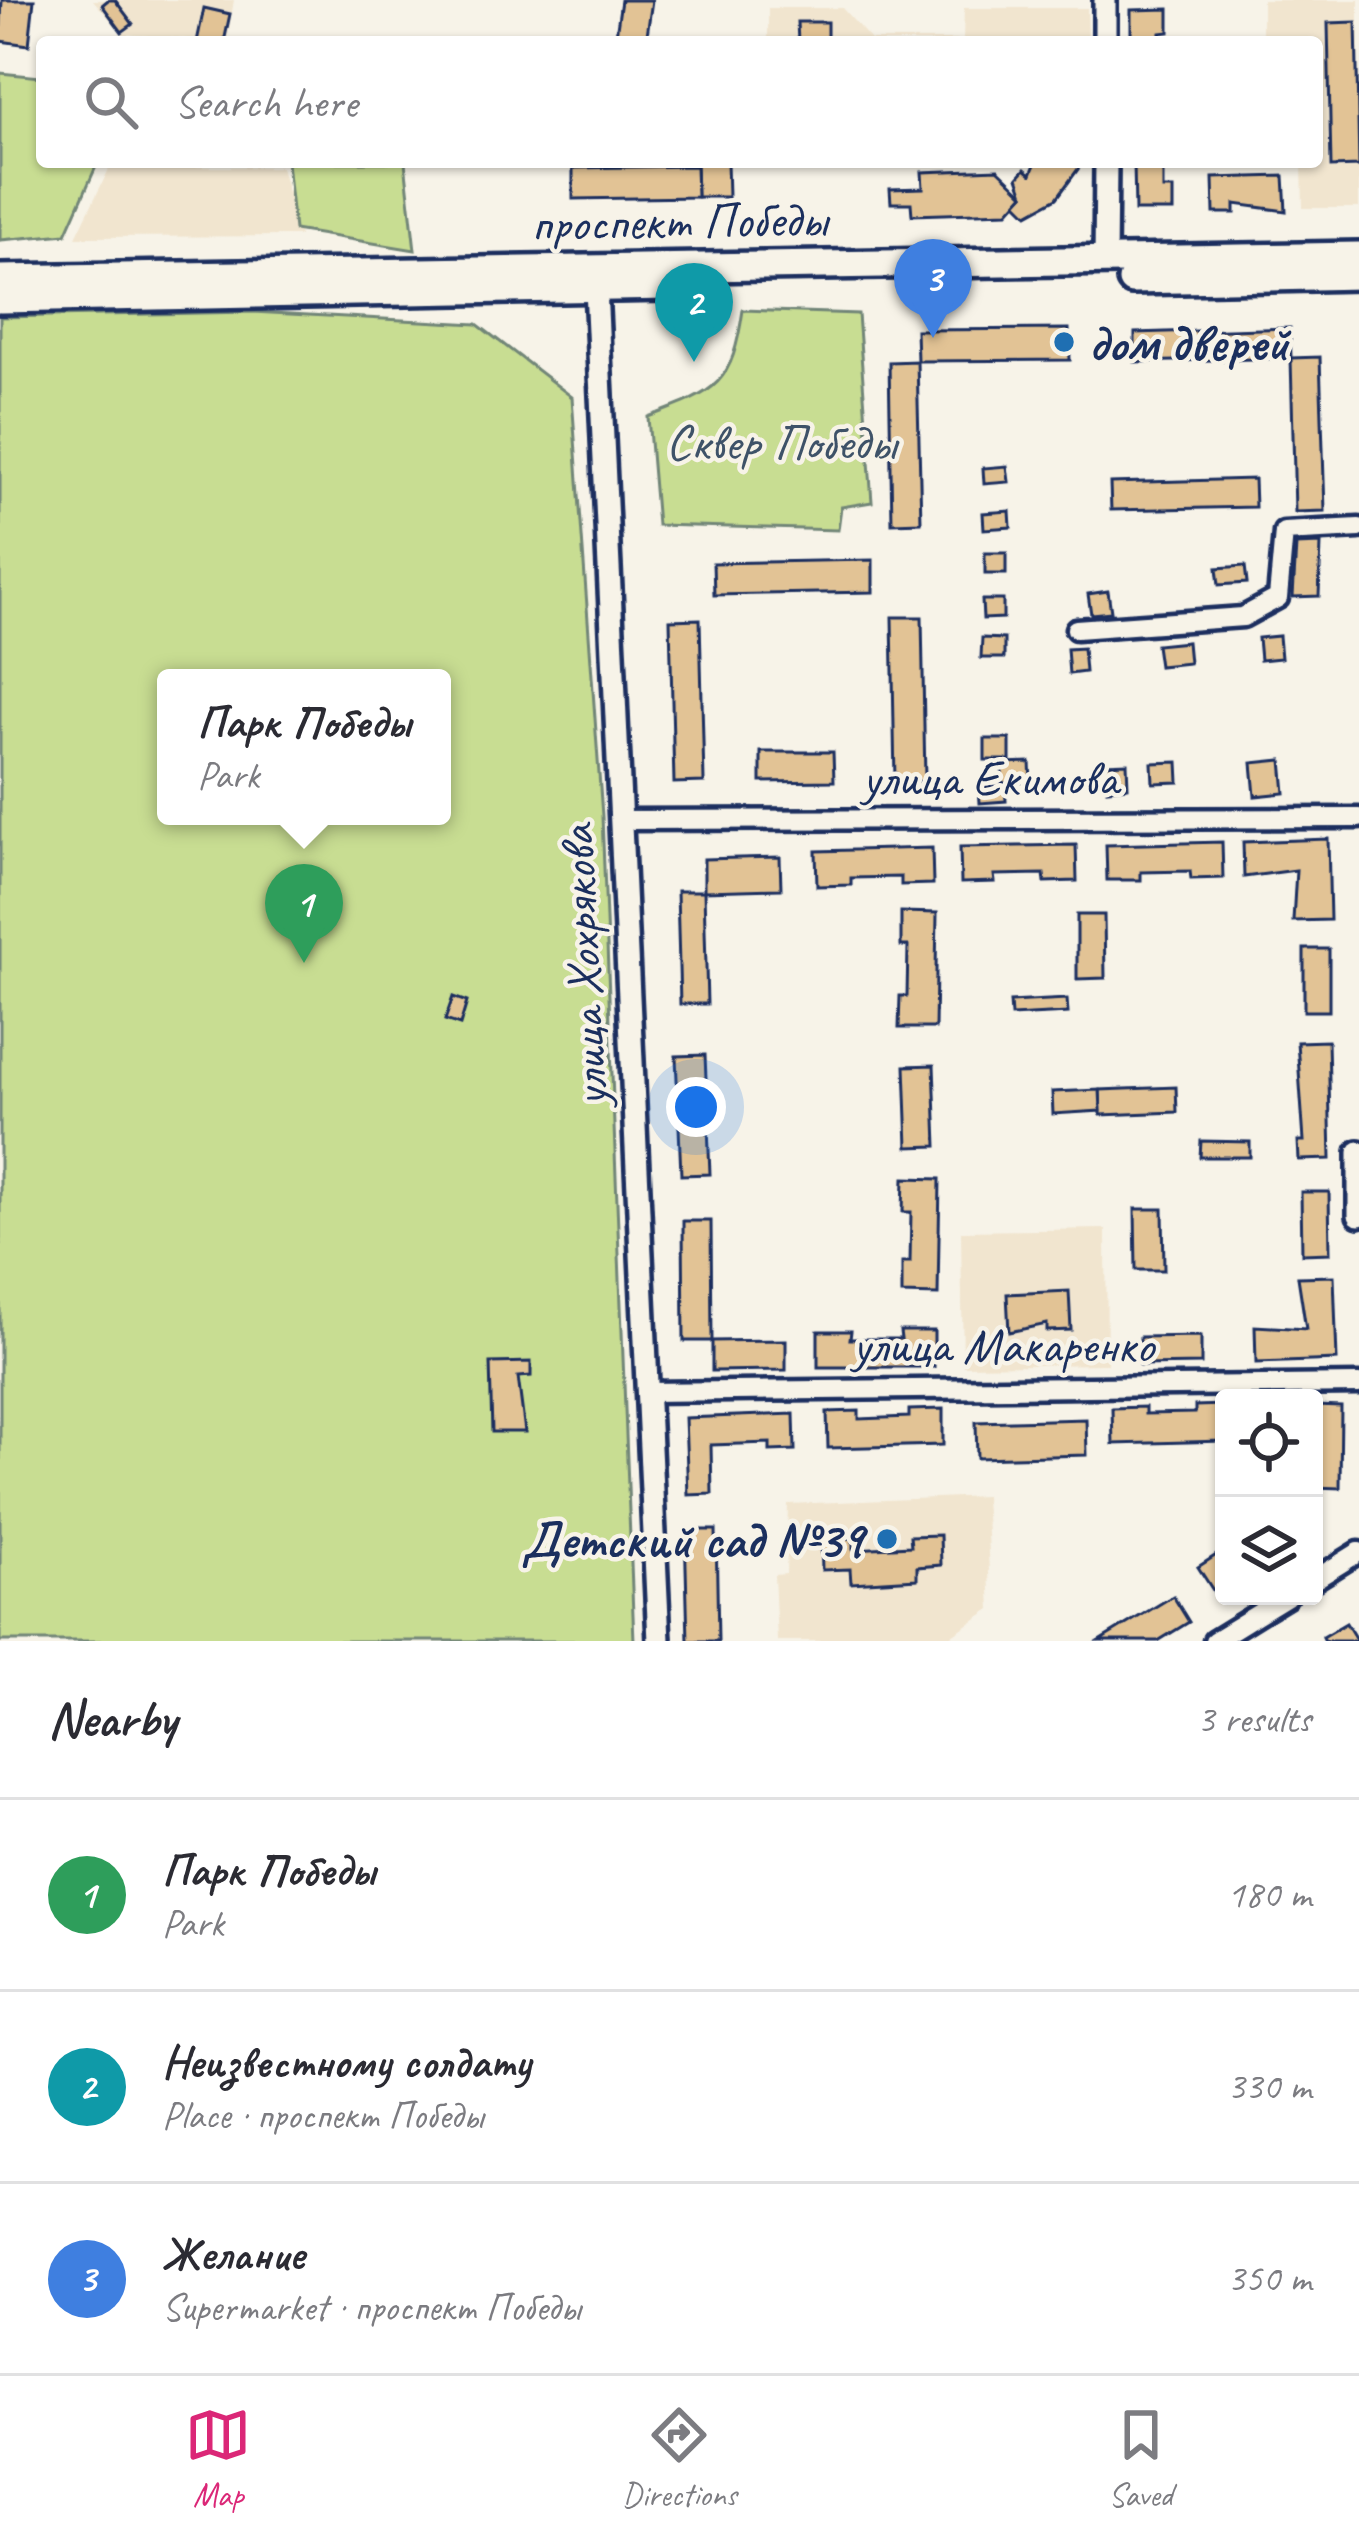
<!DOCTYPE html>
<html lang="en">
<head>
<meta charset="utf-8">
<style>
  body { margin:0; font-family:Caveat,sans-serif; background:#f2f2f3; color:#2b2b33 }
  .controls { position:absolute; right:36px; bottom:36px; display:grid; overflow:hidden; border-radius:12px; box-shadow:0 3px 9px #0004 }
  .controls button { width:108px; height:108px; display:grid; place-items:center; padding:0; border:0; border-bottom:3px solid #e1e1e2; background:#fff; color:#2b2b33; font:60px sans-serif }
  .you { position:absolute; left:696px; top:1107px; width:42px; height:42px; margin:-30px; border:9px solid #fff; border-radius:50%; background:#1a73e8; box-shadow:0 0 0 18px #1a73e833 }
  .badge { display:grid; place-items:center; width:78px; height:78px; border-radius:50%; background:#db2777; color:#fff; font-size:39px; font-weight:700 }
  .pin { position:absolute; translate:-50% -99px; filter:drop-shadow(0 3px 6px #0008) }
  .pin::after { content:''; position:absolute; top:63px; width:42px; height:36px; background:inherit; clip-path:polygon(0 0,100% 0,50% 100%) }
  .popup { position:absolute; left:157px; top:669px; width:294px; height:156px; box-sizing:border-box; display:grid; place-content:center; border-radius:12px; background:#fff; filter:drop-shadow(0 3px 9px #0005); font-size:39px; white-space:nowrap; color:#7c7c81 }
  .popup b { font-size:45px; color:#2b2b33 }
  .popup::after { content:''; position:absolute; left:50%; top:100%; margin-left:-24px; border:24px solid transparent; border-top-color:#fff }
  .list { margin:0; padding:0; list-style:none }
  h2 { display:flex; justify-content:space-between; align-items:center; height:156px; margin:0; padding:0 48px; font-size:51px }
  h2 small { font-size:39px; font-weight:400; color:#7c7c81 }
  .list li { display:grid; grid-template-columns:78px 1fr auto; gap:36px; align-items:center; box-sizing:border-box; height:192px; padding:0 48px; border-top:3px solid #e1e1e2 }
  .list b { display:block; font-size:45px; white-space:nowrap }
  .list p { margin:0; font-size:39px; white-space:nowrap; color:#7c7c81 }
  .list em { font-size:39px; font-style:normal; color:#7c7c81 }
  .icon { flex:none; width:66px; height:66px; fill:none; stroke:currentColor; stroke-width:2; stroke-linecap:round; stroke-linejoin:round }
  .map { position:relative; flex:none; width:1359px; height:1641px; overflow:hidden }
  .search { position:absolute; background:#fff; box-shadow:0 3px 9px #0004; left:36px; right:36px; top:36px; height:132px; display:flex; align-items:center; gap:30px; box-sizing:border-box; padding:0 42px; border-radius:12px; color:#7c7c81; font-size:45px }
  .sheet { height:732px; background:#fff }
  nav { display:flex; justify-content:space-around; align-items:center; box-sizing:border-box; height:168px; border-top:3px solid #e1e1e2; background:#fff; font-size:33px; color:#7c7c81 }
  nav a { display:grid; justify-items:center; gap:6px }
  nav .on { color:#db2777 }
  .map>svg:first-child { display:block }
  .built { fill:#f1e5cf }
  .green { fill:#c8dd92; stroke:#728678; stroke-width:3; fill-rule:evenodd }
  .building { fill:#e2c395; stroke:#1b2f5e; stroke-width:3 }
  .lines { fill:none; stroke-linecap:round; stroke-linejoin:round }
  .minor-casing { stroke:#1b2f5e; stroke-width:27 }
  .tertiary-casing { stroke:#1b2f5e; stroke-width:30 }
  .primary-casing { stroke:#1b2f5e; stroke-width:36 }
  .minor { stroke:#f7f3e8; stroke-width:18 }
  .tertiary { stroke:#f7f3e8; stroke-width:21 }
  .primary { stroke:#f7f3e8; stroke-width:27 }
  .poi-dot { fill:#1f6fb2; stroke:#f7f3e8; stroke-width:4.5 }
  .labels { text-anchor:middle; stroke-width:9; stroke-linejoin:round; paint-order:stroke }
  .street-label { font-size:51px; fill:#1b2f5e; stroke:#f7f3e8 }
  .poi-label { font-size:51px; font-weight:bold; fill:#1b2f5e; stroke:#f7f3e8; text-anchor:start }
  .park-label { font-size:51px; fill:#3e5268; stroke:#f7f3e8 }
</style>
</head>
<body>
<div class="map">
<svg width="1359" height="1641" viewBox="0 0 1359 1641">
  <rect width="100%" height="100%" fill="#f7f3e8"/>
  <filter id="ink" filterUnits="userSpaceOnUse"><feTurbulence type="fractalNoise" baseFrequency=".00833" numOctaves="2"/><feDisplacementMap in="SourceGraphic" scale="24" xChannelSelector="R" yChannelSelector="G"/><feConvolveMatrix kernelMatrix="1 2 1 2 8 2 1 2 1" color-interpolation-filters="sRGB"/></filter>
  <g filter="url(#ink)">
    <g class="built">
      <polygon points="93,0 234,0 227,42 123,34"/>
      <polygon points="1262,0 1359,0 1359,208 1303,208 1302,162 1317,162 1317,42 1262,42"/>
      <polygon points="768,8 842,8 871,40 963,40 964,8 1087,8 1088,42 768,42"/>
      <polygon points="110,167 281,167 300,236 76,237"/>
      <polygon points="1106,1229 1107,1364 963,1366 961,1231"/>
      <polygon points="985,1496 991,1609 943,1641 777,1641 774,1575 786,1574 788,1504"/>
    </g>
    <g class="green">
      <polygon points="0,73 42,77 42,162 98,162 66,234 0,240"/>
      <polygon points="287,162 405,162 415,250 294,230"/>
      <path d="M 743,310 L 858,314 L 872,502 L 841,507 L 838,530 L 657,525 L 648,417 C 718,391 732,385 743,310 Z"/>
      <path d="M 252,312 L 477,324 L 572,397 L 602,816 L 634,1641 L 0,1641 L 0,317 ZM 166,678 L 442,678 L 442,816 L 166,816 Z"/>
    </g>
    <g class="building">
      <polygon points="2,0 34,0 29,45 0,41"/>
      <polygon points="108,0 115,0 133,24 122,32 102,5"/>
      <polygon points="621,0 652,0 646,42 615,42"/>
      <polygon points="204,8 230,14 224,42 197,42"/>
      <polygon points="1169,9 1169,32 1160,33 1160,42 1131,42 1131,10"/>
      <polygon points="797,22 827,22 827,42 798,42"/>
      <polygon points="1356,22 1359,166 1331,167 1328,23"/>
      <polygon points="696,162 727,162 728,197 697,197"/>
      <polygon points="1036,162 1081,165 1057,198 1028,214 1016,202 1024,194 1018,177 1025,169 1031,174"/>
      <polygon points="1134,162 1163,162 1163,189 1173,189 1173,211 1135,211"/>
      <polygon points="696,166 697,197 573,199 573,168"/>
      <polygon points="998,169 1024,194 1008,212 912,215 911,203 891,203 890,189 923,188 922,172"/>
      <polygon points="1284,176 1286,211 1235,204 1235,213 1214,213 1213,178"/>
      <polygon points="1290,328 1291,358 1135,362 1135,333"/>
      <polygon points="1069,329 1070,360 917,361 916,330"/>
      <polygon points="1320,357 1325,511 1295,512 1291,358"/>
      <polygon points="917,361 921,522 892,523 889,362"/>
      <polygon points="1007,466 1009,482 984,484 983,468"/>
      <polygon points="1254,479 1255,507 1111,510 1110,483"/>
      <polygon points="1010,511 1011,527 984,529 983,513"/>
      <polygon points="1321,544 1319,596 1293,597 1296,545"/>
      <rect x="985" y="553" width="21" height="21"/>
      <polygon points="873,560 873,592 714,595 713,563"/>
      <polygon points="1245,566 1247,583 1219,585 1217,568"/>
      <polygon points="1108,591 1111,612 1091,614 1088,594"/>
      <polygon points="982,600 1003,600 1003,618 983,619"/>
      <polygon points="892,617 922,617 925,781 895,782"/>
      <polygon points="700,619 704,782 674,783 670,620"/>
      <polygon points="1279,636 1281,658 1260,660 1258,638"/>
      <polygon points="982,638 1004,639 1004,658 981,658"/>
      <polygon points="1187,642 1189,663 1159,666 1156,645"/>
      <polygon points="1083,648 1085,672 1069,674 1067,649"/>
      <rect x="985" y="739" width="25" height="21"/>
      <polygon points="761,752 833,752 834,781 761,782"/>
      <polygon points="1282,760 1285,793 1255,796 1252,763"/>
      <polygon points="1030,762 1031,782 1002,783 1002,763"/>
      <polygon points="1178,762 1179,782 1153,783 1152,763"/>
      <polygon points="1127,763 1128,787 1107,789 1105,764"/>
      <polygon points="1005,786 1006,801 980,803 979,787"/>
      <polygon points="1328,839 1330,920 1293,921 1296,870 1244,877 1243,842"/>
      <polygon points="1222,842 1223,878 1191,879 1190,871 1141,872 1141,880 1107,880 1106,845"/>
      <polygon points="1076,845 1077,881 1045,882 1044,874 994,875 995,882 961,883 960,847"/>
      <polygon points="932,848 933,884 901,885 901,877 851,878 851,885 817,886 816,851"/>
      <polygon points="780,857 781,889 704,891 704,859"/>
      <polygon points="677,891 704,891 707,1004 680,1004"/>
      <polygon points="901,912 937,913 935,1028 899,1028 900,996 907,996 908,946 901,946"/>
      <polygon points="1077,915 1104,915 1105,978 1077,979"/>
      <rect x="1304" y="949" width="25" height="62"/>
      <polygon points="453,997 467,1002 460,1025 445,1020"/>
      <polygon points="1067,999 1068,1013 1011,1016 1010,1002"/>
      <polygon points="1328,1041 1331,1159 1299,1160 1298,1141 1304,1141 1297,1042"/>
      <polygon points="705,1055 710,1174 681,1175 676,1056"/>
      <polygon points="934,1065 937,1146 908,1147 905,1066"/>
      <polygon points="1176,1087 1177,1112 1101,1115 1100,1090"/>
      <polygon points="1100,1090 1101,1111 1053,1114 1052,1092"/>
      <polygon points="1201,1141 1250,1142 1250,1157 1200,1157"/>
      <polygon points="904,1178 940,1179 938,1295 902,1294 902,1262 910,1262 911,1212 903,1212"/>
      <polygon points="1301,1192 1329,1192 1330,1253 1302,1254"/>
      <polygon points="1135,1209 1163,1209 1164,1270 1136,1270"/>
      <polygon points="683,1221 711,1221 712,1341 684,1341"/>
      <polygon points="1334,1276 1337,1360 1256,1363 1255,1326 1306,1329 1298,1277"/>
      <polygon points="1069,1291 1071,1330 1047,1331 1047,1324 1009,1332 1007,1294"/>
      <polygon points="818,1331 851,1331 850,1339 901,1339 900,1331 934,1331 934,1367 818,1367"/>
      <polygon points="1201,1336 1201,1364 1140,1365 1140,1337"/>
      <polygon points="786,1340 786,1370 712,1371 712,1341"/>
      <polygon points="531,1362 531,1376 518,1377 525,1432 492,1432 490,1363"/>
      <polygon points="1224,1405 1224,1441 1113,1444 1112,1408 1145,1407 1145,1414 1195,1413 1195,1406"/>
      <polygon points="1314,1406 1341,1407 1340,1488 1314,1487"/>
      <polygon points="943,1409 943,1445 828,1448 827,1412 859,1411 859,1419 909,1417 909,1410"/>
      <polygon points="794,1414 795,1450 770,1451 770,1443 711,1445 712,1494 688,1495 685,1418"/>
      <polygon points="1086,1419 1087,1455 977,1458 976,1422"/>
      <polygon points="685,1530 716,1530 718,1641 688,1641"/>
      <polygon points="940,1535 941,1565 917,1567 917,1579 851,1583 850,1569 822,1570 821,1539 853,1538 853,1549 911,1546 910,1536"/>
      <polygon points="1224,1550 1224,1590 1216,1595 1198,1567"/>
      <polygon points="1173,1596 1189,1622 1158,1641 1099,1641"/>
      <polygon points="1346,1623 1357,1641 1324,1641 1322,1637"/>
    </g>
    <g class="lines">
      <defs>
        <g id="minor">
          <polyline points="1076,629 1243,617 1278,598 1284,532 1359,528"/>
          <polyline points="620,820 1359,818"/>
          <polyline points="647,1392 1359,1384"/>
          <polyline points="1314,1580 1359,1552"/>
          <polyline points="1214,1641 1287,1596"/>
        </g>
        <g id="tertiary">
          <polyline points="1105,0 1105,42"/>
          <polyline points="1105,262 1106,162"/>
          <polyline points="596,288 659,1641"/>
          <polyline points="1359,1152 1359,1215"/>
        </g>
        <g id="primary">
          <polyline points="0,279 1359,256"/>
          <polyline points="1132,280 1359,275"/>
          <polyline points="0,299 668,286"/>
        </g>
      </defs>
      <use href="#minor" class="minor-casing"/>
      <use href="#tertiary" class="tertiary-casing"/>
      <use href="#primary" class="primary-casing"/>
      <use href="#minor" class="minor"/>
      <use href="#tertiary" class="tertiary"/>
      <use href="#primary" class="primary"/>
    </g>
  </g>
  <g class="poi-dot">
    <circle cx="1064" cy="342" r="12"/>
    <circle cx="887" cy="1539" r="12"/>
  </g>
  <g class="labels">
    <g class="street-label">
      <text transform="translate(679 220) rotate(-1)" y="18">проспект Победы</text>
      <text x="990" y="795">улица Екимова</text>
      <text transform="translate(582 966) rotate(-93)" y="18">улица Хохрякова</text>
      <text x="1003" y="1362">улица Макаренко</text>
    </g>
    <g class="poi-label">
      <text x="1088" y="360">дом дверей</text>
      <text x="863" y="1557" text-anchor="end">Детский сад №39</text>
    </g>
    <g class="park-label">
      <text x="781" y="459">Сквер Победы</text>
    </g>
  </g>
</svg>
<div class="controls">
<button><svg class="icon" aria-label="locate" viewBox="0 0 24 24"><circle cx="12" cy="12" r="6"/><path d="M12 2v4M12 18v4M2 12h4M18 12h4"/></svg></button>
<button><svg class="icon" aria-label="layers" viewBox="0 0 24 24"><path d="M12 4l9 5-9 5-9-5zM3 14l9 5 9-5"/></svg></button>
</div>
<div class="you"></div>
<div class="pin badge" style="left:304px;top:963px;background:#2e9e5b">1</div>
<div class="popup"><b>Парк Победы</b>Park</div>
<div class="pin badge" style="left:694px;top:362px;background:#0f9aa8">2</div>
<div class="pin badge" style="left:933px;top:338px;background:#3f7fe0">3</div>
<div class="search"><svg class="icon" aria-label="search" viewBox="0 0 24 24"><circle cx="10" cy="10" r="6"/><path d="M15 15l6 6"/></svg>Search here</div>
</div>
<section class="sheet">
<h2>Nearby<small>3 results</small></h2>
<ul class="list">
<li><span class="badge" style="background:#2e9e5b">1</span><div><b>Парк Победы</b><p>Park</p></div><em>180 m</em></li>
<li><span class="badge" style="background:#0f9aa8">2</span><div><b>Неизвестному солдату</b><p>Place · проспект Победы</p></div><em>330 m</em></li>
<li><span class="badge" style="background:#3f7fe0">3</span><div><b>Желание</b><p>Supermarket · проспект Победы</p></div><em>350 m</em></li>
</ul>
</section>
<nav>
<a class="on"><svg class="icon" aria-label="map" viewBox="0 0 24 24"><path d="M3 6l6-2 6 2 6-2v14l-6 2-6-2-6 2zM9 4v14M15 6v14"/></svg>Map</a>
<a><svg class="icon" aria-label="directions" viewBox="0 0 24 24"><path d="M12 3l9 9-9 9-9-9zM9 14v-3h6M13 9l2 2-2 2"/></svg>Directions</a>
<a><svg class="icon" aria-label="saved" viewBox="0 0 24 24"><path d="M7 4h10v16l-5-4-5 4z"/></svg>Saved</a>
</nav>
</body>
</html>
